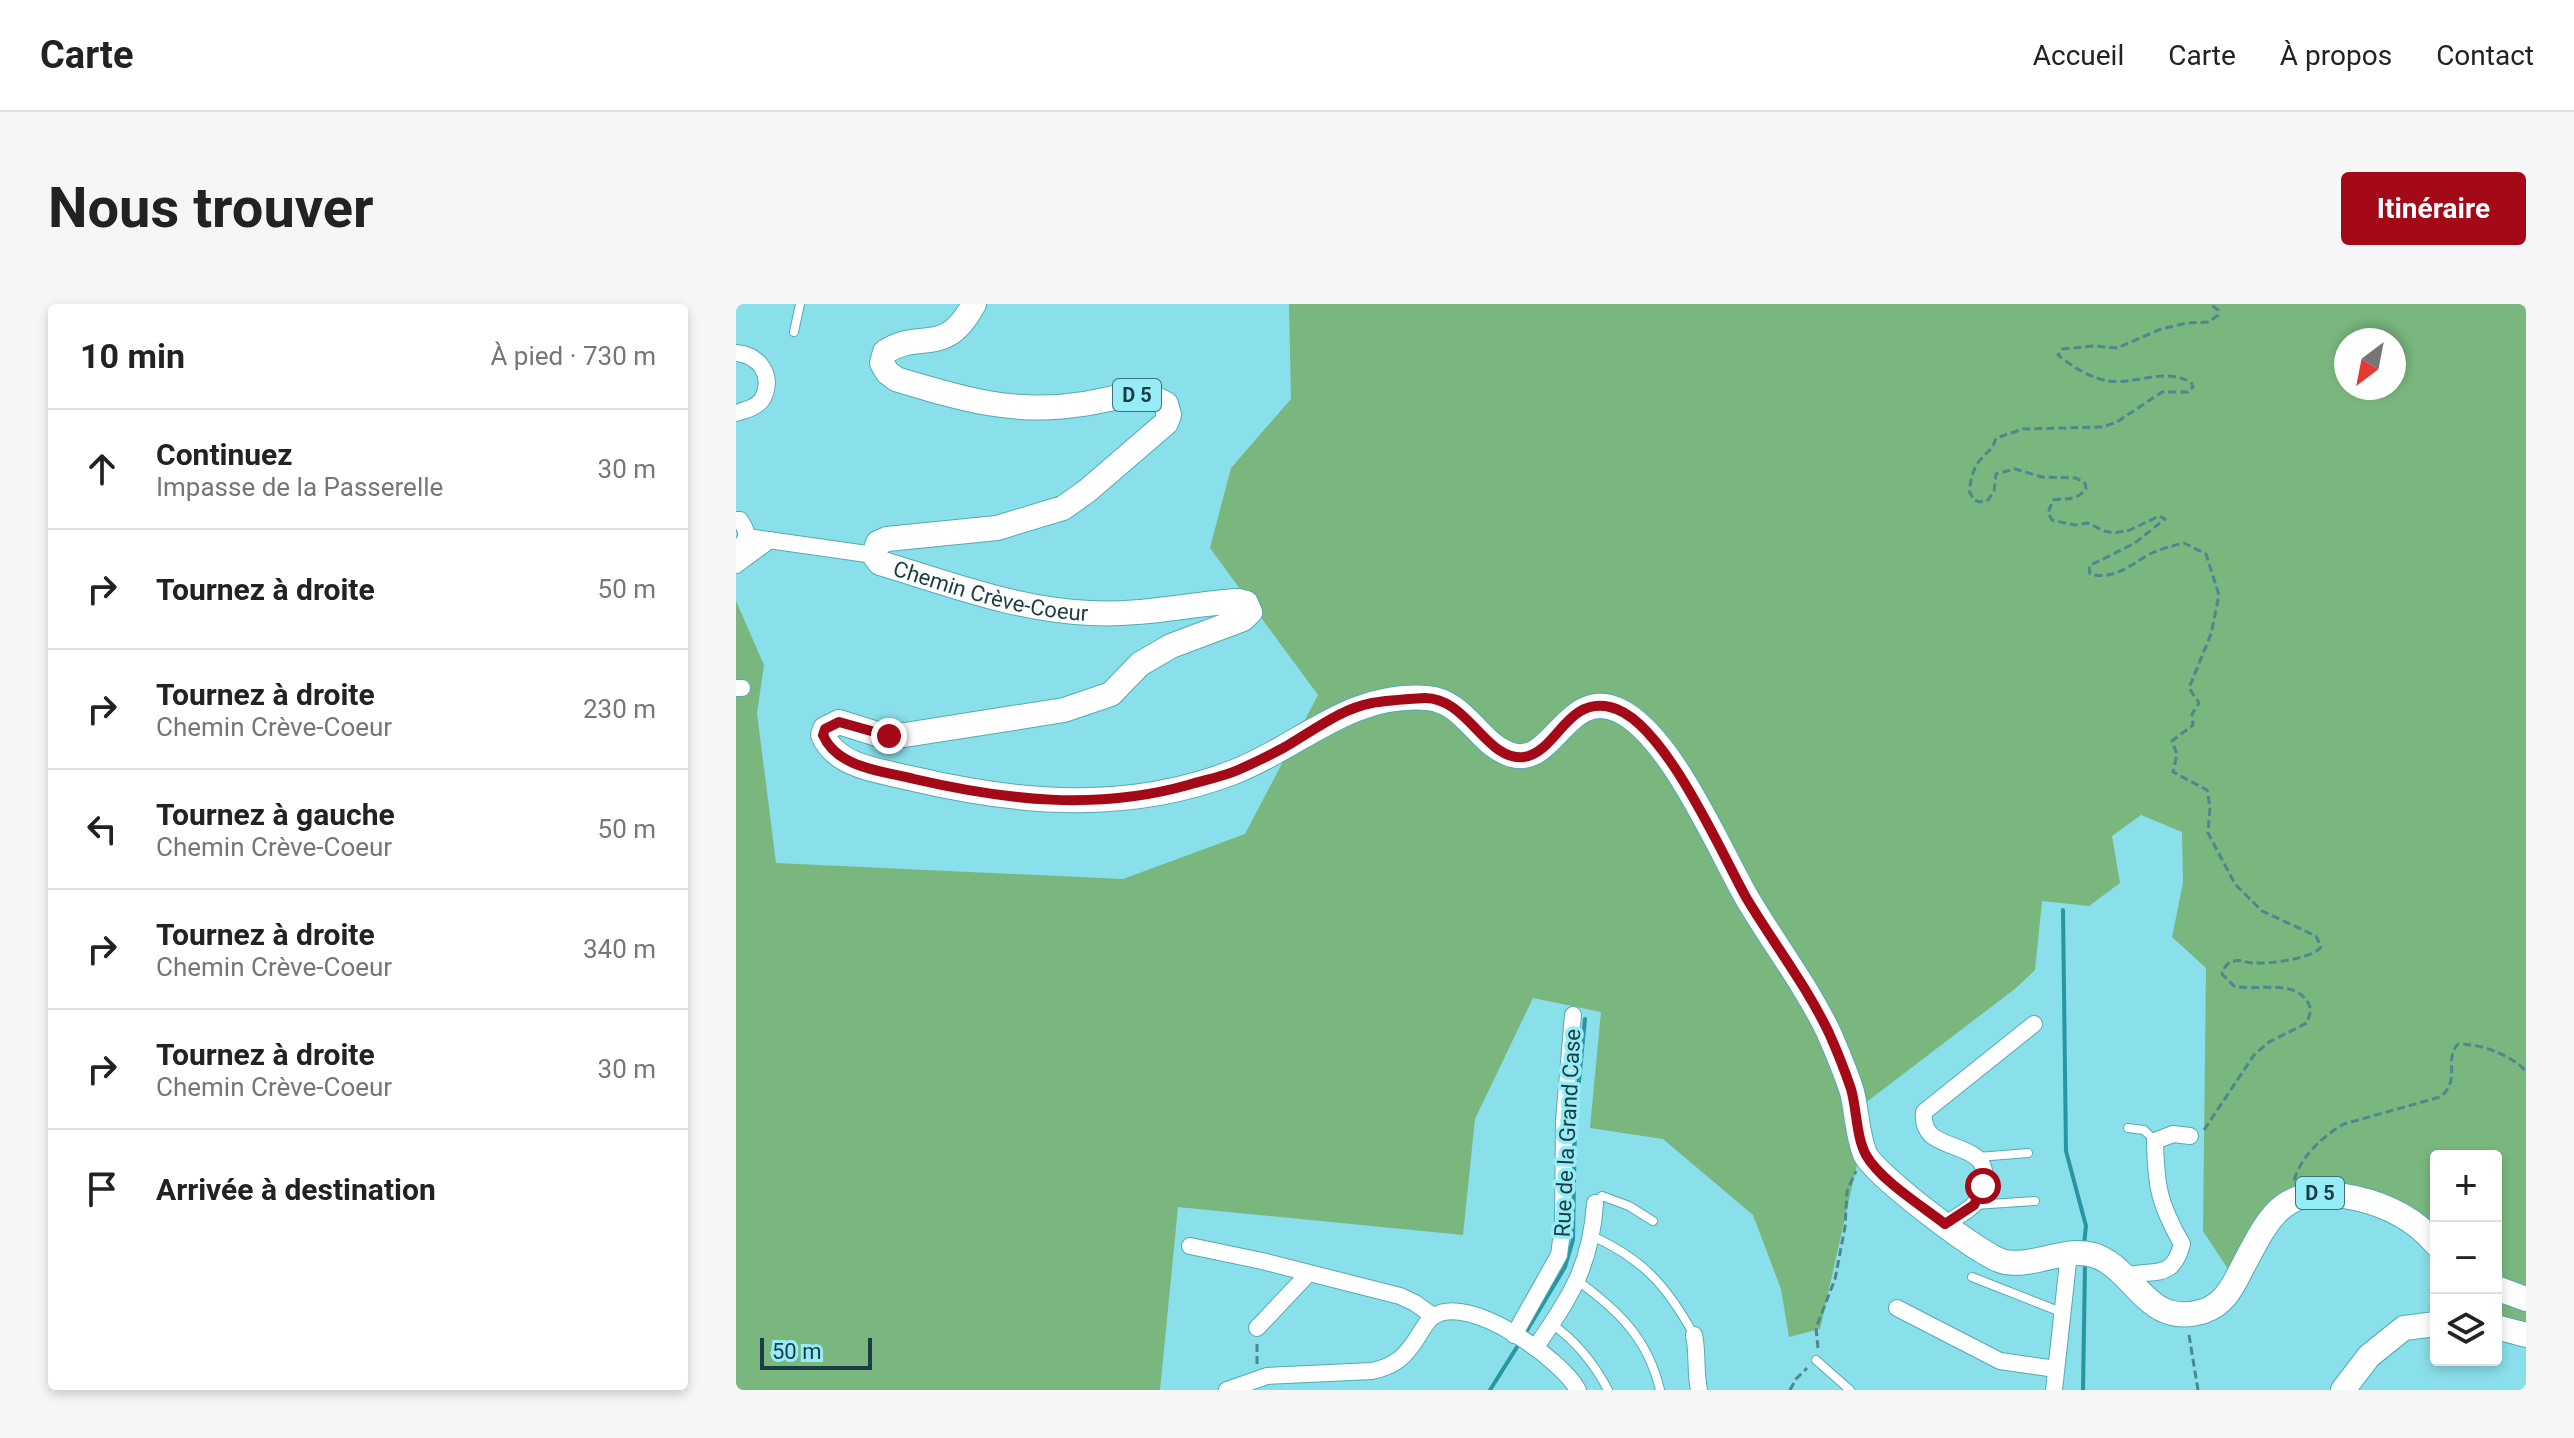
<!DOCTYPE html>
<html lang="fr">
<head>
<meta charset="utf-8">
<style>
  body { margin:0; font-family:Roboto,sans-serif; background:#f6f6f6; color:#222 }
  .controls { position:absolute; right:24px; bottom:24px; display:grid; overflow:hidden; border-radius:8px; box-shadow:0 4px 12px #0003 }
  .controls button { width:72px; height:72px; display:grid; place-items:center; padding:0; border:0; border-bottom:2px solid #e0e0e0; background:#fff; color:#222; font:40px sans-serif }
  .compass { position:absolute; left:1598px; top:24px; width:72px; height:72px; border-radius:50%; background:#fff; box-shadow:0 4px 12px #0003; rotate:212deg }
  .scale { position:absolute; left:24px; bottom:20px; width:112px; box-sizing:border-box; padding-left:8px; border:4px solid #193d42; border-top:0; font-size:22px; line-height:28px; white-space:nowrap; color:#193d42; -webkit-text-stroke:6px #96ecf7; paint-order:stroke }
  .stop { position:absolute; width:24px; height:24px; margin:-18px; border:6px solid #a30917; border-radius:50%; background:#fff }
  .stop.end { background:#a30917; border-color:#fff; box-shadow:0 2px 8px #0008 }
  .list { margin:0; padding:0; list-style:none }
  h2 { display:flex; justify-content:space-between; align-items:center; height:104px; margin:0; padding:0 32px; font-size:34px }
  h2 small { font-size:26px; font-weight:400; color:#767676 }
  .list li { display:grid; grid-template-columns:52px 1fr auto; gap:24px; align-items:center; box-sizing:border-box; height:120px; padding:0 32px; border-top:2px solid #e0e0e0 }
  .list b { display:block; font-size:30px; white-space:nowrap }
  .list p { margin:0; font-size:26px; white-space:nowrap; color:#767676 }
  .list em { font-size:26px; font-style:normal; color:#767676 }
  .icon { flex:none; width:44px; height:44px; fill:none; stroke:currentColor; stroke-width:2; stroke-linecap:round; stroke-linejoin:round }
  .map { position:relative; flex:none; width:1790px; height:1086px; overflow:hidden; border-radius:8px }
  header { display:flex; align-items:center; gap:48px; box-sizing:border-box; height:112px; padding:0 40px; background:#fff; border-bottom:2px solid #e0e0e0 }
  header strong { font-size:38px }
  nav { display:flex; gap:44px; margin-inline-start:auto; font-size:28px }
  .intro { display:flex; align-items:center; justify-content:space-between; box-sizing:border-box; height:192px; padding:0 48px }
  h1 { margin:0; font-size:56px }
  .button { padding:20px 36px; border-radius:8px; background:#a30917; color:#fff; font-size:28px; font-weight:700 }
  main { display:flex; gap:48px; padding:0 48px }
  aside { flex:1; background:#fff; border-radius:8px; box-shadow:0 4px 12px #0003 }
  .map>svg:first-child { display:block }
  .green { fill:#7ab77e; fill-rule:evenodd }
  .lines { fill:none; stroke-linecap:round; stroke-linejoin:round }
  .stream { stroke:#2896a2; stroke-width:4 }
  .service-casing { stroke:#54aab5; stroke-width:10 }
  .minor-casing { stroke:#54aab5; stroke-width:18 }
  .primary-casing { stroke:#54aab5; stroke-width:26 }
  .path { stroke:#4d8890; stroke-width:3; stroke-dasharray:8 4; stroke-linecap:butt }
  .service { stroke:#fff; stroke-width:8 }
  .minor { stroke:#fff; stroke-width:16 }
  .primary { stroke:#fff; stroke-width:24 }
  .route { stroke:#a30917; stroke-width:10 }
  .labels { text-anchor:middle; stroke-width:7; stroke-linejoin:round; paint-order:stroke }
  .shield { fill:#96ecf7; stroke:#3e7278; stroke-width:2 }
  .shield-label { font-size:20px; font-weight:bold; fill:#193d42 }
  .street-label { font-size:22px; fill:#193d42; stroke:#96ecf7 }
</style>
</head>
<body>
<header>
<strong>Carte</strong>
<nav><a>Accueil</a><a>Carte</a><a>À propos</a><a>Contact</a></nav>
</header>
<div class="intro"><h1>Nous trouver</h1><a class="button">Itinéraire</a></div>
<main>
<aside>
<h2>10 min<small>À pied · 730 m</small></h2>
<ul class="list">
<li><svg class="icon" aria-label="ahead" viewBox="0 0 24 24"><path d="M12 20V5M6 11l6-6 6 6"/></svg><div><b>Continuez</b><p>Impasse de la Passerelle</p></div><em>30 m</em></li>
<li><svg class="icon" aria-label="right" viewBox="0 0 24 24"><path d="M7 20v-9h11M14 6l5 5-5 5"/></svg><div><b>Tournez à droite</b></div><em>50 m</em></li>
<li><svg class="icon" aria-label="right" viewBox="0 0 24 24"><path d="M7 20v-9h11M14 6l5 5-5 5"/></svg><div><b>Tournez à droite</b><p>Chemin Crève-Coeur</p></div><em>230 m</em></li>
<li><svg class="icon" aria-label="left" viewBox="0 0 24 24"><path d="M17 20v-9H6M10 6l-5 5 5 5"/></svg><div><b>Tournez à gauche</b><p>Chemin Crève-Coeur</p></div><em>50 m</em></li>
<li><svg class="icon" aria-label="right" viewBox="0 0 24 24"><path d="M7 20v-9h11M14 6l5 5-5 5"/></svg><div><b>Tournez à droite</b><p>Chemin Crève-Coeur</p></div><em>340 m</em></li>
<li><svg class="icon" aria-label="right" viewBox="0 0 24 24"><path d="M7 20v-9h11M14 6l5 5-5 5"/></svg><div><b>Tournez à droite</b><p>Chemin Crève-Coeur</p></div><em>30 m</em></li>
<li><svg class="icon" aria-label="arrive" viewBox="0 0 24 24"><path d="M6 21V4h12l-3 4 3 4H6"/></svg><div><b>Arrivée à destination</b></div></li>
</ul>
</aside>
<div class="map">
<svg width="1790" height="1086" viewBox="0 0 1790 1086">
  <rect width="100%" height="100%" fill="#89dfea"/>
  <path class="green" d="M 553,0 L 1790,0 L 1790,1025 L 1760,1014 L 1760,852 L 1700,852 L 1700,923 L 1677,903 L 1639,887 L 1593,876 L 1565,878 L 1531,902 L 1500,977 L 1467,927 L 1470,664 L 1436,633 L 1447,579 L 1446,528 L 1405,511 L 1376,532 L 1384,579 L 1353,602 L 1306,597 L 1299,666 L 1280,684 L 1107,816 L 1122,856 L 1084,1025 L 1053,1033 L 1045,985 L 1017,911 L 927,835 L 854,824 L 865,708 L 797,694 L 739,815 L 727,931 L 442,903 L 424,1086 L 0,1086 L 0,297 L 28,361 L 21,409 L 40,559 L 387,575 L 509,530 L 582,391 L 474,244 L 495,164 L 555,95 ZM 1610,36 L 1658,36 L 1658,84 L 1610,84 Z"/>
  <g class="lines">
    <g class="stream">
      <polyline points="1327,606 1330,847 1350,922 1348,940"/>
      <polyline points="790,1028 829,963 837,936 839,818 849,715"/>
      <polyline points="754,1086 781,1043"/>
      <polyline points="1347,1086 1349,960"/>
    </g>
    <defs>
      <g id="service">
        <polyline points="58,28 64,0"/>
        <polyline points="1392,824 1408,826 1419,837"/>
        <polyline points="1242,853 1292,849"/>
        <polyline points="859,899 866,892 893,902 917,917"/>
        <polyline points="1239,901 1299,897"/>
        <path d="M 856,932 C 907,955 931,982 958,1031"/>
        <polyline points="1236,973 1325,1008"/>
        <path d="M 842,977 C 883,1007 912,1035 924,1086"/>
        <path d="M 816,1020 C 841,1038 858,1059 872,1086"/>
        <polyline points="1080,1056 1114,1086"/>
      </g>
      <g id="minor">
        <path d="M 0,49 C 23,51 38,71 27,94 C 22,103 10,106 0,109"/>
        <path d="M 0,216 L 4,216 C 13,229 13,236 0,245"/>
        <polyline points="11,233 138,251"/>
        <polyline points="0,261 34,236"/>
        <polyline points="0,384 6,384"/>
        <path d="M 1209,920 C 1217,915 1227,910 1235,903 C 1248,893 1255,864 1240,853 C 1219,837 1185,842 1188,808 L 1298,720"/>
        <polyline points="454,942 526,957 664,992 679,999 697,1012"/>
        <path d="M 1387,973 C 1416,963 1436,979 1446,940 C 1423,900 1420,882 1419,837 L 1437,830 L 1454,832"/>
        <polyline points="1161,1004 1264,1057 1320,1065"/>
        <polyline points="521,1024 572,970"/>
        <polyline points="778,1031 823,951 827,921 828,817 837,711"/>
        <path d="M 958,1031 C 962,1049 959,1067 963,1086"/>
        <path d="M 799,1044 C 834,994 855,962 859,899"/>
        <path d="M 491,1086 L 531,1072 L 636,1067 C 660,1062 670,1052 683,1031 C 687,1025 691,1016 698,1012 C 733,989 825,1055 842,1086"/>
        <polyline points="1318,1086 1333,949"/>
      </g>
      <g id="primary">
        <path id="s1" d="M 238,0 C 208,55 187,24 149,48 L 146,59 L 151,68 L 160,75 C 226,95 278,111 347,100 C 376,96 403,83 430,100 L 433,111 L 430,119 L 351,187 L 327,204 L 261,224 L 151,235 L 142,239 L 138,251 L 144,259 C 214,280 281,306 354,309 C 403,312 454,300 502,297 L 510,299 L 514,308 L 507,315 L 435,342 L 404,360 L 375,390 L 328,406 L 169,431 L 141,430 L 103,418 L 89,425 L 87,431 C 101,464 147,467 178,475 C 285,500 392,509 498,468 C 565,442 613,388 691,394 C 730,397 742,441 776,451 C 817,463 831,383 882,406 C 934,429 983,545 1011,594 C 1038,640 1070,681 1093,729 C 1101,748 1110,768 1116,788 C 1121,807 1121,831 1129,850 C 1139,871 1247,954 1269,958 C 1304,964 1339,935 1372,958 C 1404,979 1417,1023 1468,1007 C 1486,1001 1495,986 1503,970 C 1534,911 1545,879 1619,894 C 1651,901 1679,915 1700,940"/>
        <polyline points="1760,984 1790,995"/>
        <polyline points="1760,1023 1790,1031"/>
        <polyline points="1607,1086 1633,1052 1668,1024 1700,1020"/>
      </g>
    </defs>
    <use href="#service" class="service-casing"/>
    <use href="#minor" class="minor-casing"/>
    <use href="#primary" class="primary-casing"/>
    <g class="path">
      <path d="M 1468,826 L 1518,751 L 1533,738 L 1571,719 L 1575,706 C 1565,672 1524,688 1498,682 L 1486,670 C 1488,664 1491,658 1498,657 C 1504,655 1511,659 1517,659 C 1533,660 1576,655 1585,643 L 1580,632 L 1526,607 L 1499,580 L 1472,529 L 1474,503 L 1471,486 L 1437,468 L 1441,450 L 1436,437 L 1457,421 L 1456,410 L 1463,399 L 1453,384 L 1475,330 L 1483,291 L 1470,250 L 1448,239 C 1436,242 1424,245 1412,251 C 1393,262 1378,276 1354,270 L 1353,262 L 1399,239 L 1429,215 L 1423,212 L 1394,226 L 1378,229 L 1368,227 L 1352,219 L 1338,221 L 1316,216 L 1312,209 L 1317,196 C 1332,194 1340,197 1350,185 L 1349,179 L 1340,174 L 1306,173 L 1279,165 L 1260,170 L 1258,187 L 1252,196 L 1244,198 L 1238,196 L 1233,187 C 1235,176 1237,163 1245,155 C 1252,147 1257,145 1260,134 L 1287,125 L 1367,123 L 1381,118 L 1426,88 L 1452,88 L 1457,83 L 1455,78 C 1424,63 1401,81 1373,77 C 1356,75 1335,62 1322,51 L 1326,45 L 1358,42 L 1381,44 L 1425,25 L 1451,19 L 1473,18 L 1482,11 L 1482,6 L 1474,0"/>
      <path d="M 1558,876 C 1566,851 1586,833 1608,820 L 1704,793 C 1726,776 1707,756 1722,740 C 1746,740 1773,750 1790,767"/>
      <polyline points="1453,1031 1462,1086"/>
      <polyline points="521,1040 521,1060"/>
      <polyline points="1082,1044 1080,1024 1099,975 1109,923 1111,887 1120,867"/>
      <polyline points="1054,1086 1060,1075 1071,1064"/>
    </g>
    <use href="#service" class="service"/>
    <use href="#minor" class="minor"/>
    <use href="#primary" class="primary"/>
  </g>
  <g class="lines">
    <path class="route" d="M 153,432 L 103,418 L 89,425 L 87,431 C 101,464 147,467 178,475 C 269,496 360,507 452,481 C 468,476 486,473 502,466 C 518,459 534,451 549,443 C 577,427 604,405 636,399 C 652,396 671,395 688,394 C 732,393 750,458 788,453 C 821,448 830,393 874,403 C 927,414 985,549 1011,595 C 1038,640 1070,681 1093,729 C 1101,747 1109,767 1115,785 C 1121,806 1120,832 1130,851 C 1144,876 1186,902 1209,920 L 1238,901 L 1247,882"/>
  </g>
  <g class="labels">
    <g class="shield">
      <rect x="377" y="75" width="48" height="32" rx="6"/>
      <rect x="1560" y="873" width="48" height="32" rx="6"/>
    </g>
    <g class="shield-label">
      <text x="401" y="98">D 5</text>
      <text x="1584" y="896">D 5</text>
    </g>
    <g class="street-label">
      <text dy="8" stroke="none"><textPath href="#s1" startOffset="896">Chemin Crève-Coeur</textPath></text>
      <text transform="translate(831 829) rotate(-87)" y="8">Rue de la Grand Case</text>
    </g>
  </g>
</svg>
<div class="controls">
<button>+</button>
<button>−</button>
<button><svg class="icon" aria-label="layers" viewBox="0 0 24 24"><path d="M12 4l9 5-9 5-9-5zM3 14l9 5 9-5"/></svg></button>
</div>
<svg class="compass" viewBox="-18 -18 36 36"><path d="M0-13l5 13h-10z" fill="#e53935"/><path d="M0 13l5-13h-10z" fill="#767676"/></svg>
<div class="scale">50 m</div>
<div class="stop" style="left:1247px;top:882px"></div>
<div class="stop end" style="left:153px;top:432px"></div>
</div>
</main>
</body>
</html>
